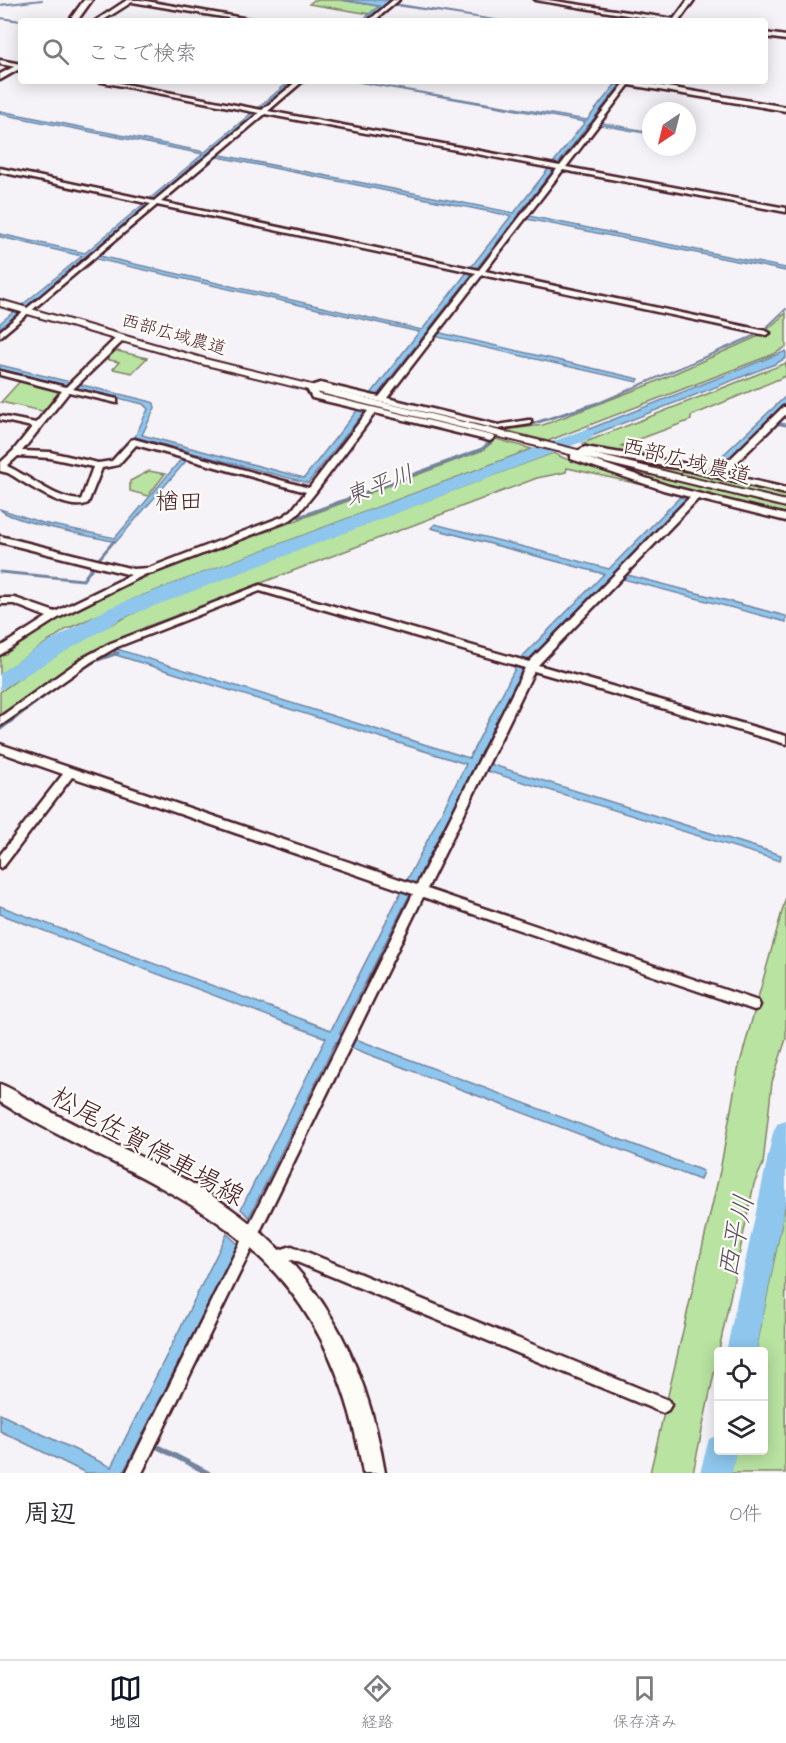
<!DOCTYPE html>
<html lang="ja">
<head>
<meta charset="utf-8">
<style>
  body { margin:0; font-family:"Architects Daughter","Klee One",sans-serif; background:#f7f7f7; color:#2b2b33 }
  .controls { position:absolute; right:18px; bottom:18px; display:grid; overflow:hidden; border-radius:6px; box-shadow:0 3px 15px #0003 }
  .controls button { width:54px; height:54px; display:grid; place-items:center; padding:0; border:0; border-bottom:2px solid #e1e1e2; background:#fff; color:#2b2b33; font:30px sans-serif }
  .compass { position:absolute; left:642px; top:102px; width:54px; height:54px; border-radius:50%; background:#fff; box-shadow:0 3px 15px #0003; rotate:215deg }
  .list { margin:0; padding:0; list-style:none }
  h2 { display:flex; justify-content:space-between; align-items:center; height:78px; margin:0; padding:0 24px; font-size:26px }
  h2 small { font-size:20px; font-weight:400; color:#7c7c81 }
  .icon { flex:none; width:33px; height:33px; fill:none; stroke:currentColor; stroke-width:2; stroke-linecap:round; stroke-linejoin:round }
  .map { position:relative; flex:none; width:786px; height:1473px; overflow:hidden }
  .search { position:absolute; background:#fff; box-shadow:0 3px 15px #0003; left:18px; right:18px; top:18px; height:66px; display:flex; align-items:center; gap:15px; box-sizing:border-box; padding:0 21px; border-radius:6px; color:#7c7c81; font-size:22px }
  .sheet { height:186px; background:#fff }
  nav { display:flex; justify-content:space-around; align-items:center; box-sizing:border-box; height:84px; border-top:2px solid #e1e1e2; background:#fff; font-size:16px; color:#7c7c81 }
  nav a { display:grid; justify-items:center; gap:3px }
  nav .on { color:#111827 }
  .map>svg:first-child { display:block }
  .green { fill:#b8e3a1; stroke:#818166; stroke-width:1.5 }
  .water { fill:#8ec6ed; stroke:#73839f; stroke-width:1.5; fill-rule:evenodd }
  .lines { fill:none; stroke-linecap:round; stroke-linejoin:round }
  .stream-far3 { stroke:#73839f; stroke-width:2 }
  .stream-far2 { stroke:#73839f; stroke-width:3 }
  .stream-far1 { stroke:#73839f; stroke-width:4 }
  .stream { stroke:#73839f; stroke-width:5 }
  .river { fill:#8ec6ed; fill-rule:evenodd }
  .minor-casing { stroke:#4a1f2b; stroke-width:5 }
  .tertiary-casing { stroke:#4a1f2b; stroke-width:4 }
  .secondary-casing { stroke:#4a1f2b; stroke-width:5 }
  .minor { fill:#fdfcf7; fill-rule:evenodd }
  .tertiary { fill:#fdfcf7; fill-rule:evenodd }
  .secondary { fill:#fdfcf7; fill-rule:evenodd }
  .labels { text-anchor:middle; stroke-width:4.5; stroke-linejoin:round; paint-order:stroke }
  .far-street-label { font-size:18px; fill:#4a1f2b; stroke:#fdfcf7 }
  .street-label { font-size:22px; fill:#4a1f2b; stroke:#fdfcf7 }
  .water-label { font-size:24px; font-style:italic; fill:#5e5165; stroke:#fdfcf7 }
  .neighbourhood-label { font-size:24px; fill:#4a1f2b; stroke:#fdfcf7 }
  .near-street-label { font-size:27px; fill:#4a1f2b; stroke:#fdfcf7 }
  .near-water-label { font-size:28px; font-style:italic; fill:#5e5165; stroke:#fdfcf7 }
</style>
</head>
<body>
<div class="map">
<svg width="786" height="1473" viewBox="0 0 786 1473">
  <rect width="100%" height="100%" fill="#f6f3f8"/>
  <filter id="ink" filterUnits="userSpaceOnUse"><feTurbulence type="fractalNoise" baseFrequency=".0167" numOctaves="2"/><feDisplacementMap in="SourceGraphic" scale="12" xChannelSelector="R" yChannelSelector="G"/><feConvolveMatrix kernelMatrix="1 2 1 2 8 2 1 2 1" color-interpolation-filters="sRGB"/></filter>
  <g filter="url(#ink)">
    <g class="green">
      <polygon points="314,0 341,0 379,6 370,14 309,4"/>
      <polygon points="786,313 786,347 774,354 548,441 504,430 543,425 648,385 761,335"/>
      <polygon points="113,350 147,358 132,373 113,369 119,362 105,359"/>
      <polygon points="786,363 786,376 691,416 691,420 621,446 676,462 678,467 786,493 786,515 666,485 652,487 567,468 566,472 537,478 148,626 87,656 0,718 0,692 64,647 157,602 553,453 566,459 595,462 601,455 596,449 583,443"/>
      <polygon points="21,380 64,390 46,412 1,402"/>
      <polygon points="496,439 532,449 139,597 67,629 0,674 0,656 54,619 143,578 483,450"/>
      <polygon points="149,471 165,474 148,496 130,491 130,481"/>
      <polygon points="786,897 786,1039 772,1082 763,1164 754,1184 693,1473 650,1473 720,1171 738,1070"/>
      <polygon points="786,1201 785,1473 730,1473 735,1451 764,1450 764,1352 756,1351"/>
    </g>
    <g class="water">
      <polygon points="341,0 392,0 389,3 502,21 387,4 367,21 361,21 379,6"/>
      <path d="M 290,81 L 295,81 L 211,153 L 514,213 L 585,122 L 353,81 L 587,120 L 618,81 L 623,81 L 592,121 L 651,132 L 651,134 L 590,123 L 519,214 L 786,268 L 786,271 L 517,217 L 428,330 L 639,379 L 637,382 L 425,334 L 377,395 L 371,394 L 419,332 L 88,257 L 0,330 L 0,323 L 82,256 L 0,237 L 0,234 L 85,253 L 203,154 L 0,114 L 0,111 L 205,152 ZM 208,155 L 511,216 L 422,330 L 91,254 Z"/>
      <polygon points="786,351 786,358 775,364 564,446 554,443"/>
      <path d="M 0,365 L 148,401 L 154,403 L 155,408 L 142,435 L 304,478 L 359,408 L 366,410 L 308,483 L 193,453 L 116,542 C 97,537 7,521 0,509 L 43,523 L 115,538 L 188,451 L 135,437 L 148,409 L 143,404 L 0,369 Z"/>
      <polygon points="786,396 786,403 716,471 709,468"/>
      <polygon points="682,495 688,498 616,572 786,616 786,622 612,576 527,661 477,760 781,855 780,861 474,767 340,1033 703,1171 700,1180 336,1042 249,1217 241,1209 326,1038 0,914 0,906 331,1030 466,764 113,654 117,649 469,758 520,659 604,574 431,528 435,524 609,569"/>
      <polygon points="227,1234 238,1244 123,1473 86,1473 0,1431 0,1414 111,1467"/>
    </g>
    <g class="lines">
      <g class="stream-far3">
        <polyline points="0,5 42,0"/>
        <polyline points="0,18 21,21"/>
        <polyline points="764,330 786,309"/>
        <polyline points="594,405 758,334"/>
      </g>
      <g class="stream-far2">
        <polyline points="776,423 786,425"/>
        <polyline points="502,429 535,423 598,403"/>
        <polyline points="299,517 482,449 494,439"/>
        <polyline points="98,560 114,541"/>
        <polyline points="0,572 83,580 94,565"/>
        <polyline points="58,685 95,661 118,653"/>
      </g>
      <polyline class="stream-far1" points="0,729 60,684"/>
      <polyline class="stream" points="152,1444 208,1473"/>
      <g class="river">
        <polygon points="586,429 592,430 594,434 592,438 123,618 0,690 0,673 36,649 109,608"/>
        <polygon points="786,1121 786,1200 756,1352 726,1352 773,1133 777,1124"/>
        <polygon points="718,1435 718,1450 736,1450 732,1473 700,1473 709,1439"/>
      </g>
      <defs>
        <g id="minor">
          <polygon points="127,0 140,0 260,21 247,21 132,2 102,21 95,21"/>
          <polygon points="393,0 399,0 374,21 368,21"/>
          <polygon points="535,0 548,0 674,19 688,0 694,0 679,21 664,21"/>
          <polygon points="765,33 786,36 786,40 765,37"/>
          <polygon points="0,60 21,64 21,68 0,64"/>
          <path d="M 97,81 L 109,81 L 262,110 L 297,81 L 303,81 L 268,111 L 560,166 L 624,84 L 612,81 L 632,81 L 786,107 L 786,111 L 629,85 L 566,167 L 786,208 L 786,212 L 563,170 L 485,271 L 766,331 L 770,333 L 766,335 L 482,275 L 387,398 L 498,425 L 528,420 L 531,420 L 531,424 L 498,429 L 321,388 L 316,390 L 318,394 L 493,436 L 494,438 L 490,441 L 375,413 L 315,493 L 298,514 L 290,520 L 153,573 L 146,574 L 58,618 L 0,655 L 0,647 L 47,617 L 14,604 L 0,604 L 0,598 L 15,598 L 55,612 L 131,575 L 0,542 L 0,536 L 133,569 L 149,568 L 284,516 L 292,510 L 306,492 L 136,445 L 118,465 L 102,468 L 88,503 C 68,514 26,483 8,473 L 0,471 L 0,463 L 13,451 L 32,427 L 0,420 L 0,416 L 36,423 L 62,391 L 0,375 L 0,371 L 66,387 L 118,336 L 124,336 L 124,340 L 73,389 L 117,399 L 117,403 L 69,392 L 22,451 L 50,452 L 98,463 L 112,461 L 131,440 L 134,439 L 309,488 L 368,411 L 312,398 L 307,389 L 308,387 L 320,383 L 379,397 L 476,273 L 157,205 L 0,337 L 0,331 L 151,204 L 0,172 L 0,168 L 154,201 L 259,113 ZM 265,114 L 557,169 L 479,270 L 161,202 ZM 18,456 L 50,458 L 93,467 L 81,500 C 54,499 31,477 7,466 Z"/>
          <polygon points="783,407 786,407 786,414 725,474 786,488 786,494 682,469 586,453 581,456 669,486 786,515 786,521 698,499 538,665 786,736 786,744 534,671 427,889 758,1001 760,1005 758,1009 754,1010 423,897 142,1473 126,1473 413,894 72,777 4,866 0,868 0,855 63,774 0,752 0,744 417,885 525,668 260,591 117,647 91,662 0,726 0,717 83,658 111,643 260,585 529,662 690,497 663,490 571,459 571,455 585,447 682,463 717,472"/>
          <polygon points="292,1246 668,1400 671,1405 668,1410 663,1413 292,1260 275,1265 270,1263 268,1258 270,1253"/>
        </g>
        <polygon id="tertiary" points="0,300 209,360 786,501 786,507 202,364 0,306"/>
        <g id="secondary">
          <polygon points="84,0 92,0 77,21 69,21"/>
          <polygon points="21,63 21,68 0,80 0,74"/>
          <path d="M 0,1084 C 11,1088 21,1095 32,1101 C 54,1114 77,1126 100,1137 C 139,1157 181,1174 217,1199 C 317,1265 366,1357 385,1473 L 363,1473 C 345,1360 299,1273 201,1211 C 137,1170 65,1142 0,1102 Z"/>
        </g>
      </defs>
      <use href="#minor" class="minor-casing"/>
      <use href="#tertiary" class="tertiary-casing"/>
      <use href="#secondary" class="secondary-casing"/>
      <use href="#minor" class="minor"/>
      <use href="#tertiary" class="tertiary"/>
      <use href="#secondary" class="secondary"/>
    </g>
  </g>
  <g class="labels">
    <g class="far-street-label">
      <text transform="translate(174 334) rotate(16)" y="6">西部広域農道</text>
    </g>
    <g class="street-label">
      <text transform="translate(687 460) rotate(14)" y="8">西部広域農道</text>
    </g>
    <g class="water-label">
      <text transform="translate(379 485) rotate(-21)" y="8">東平川</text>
    </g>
    <g class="neighbourhood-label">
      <text x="179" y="509">楢田</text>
    </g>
    <g class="near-street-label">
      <text transform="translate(148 1146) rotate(29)" y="9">松尾佐賀停車場線</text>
    </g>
    <g class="near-water-label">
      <text transform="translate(735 1236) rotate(-78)" y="10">西平川</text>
    </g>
  </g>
</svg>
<div class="controls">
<button><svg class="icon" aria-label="locate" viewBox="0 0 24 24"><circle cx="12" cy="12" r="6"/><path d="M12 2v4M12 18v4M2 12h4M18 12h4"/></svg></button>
<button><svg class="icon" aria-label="layers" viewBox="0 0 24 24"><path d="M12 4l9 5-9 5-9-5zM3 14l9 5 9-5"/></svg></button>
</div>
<svg class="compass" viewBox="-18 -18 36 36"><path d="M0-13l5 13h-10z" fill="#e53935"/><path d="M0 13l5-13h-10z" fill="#7c7c81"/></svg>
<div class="search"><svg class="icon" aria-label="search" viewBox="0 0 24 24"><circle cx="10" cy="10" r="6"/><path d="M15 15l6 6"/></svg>ここで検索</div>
</div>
<section class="sheet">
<h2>周辺<small>0件</small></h2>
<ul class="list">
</ul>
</section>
<nav>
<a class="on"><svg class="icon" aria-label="map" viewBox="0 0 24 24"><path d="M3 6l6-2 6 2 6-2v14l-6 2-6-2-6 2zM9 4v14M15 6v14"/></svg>地図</a>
<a><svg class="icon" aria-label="directions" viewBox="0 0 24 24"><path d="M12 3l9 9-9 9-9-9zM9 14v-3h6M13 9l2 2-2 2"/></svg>経路</a>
<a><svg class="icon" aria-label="saved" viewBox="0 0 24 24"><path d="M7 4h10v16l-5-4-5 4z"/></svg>保存済み</a>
</nav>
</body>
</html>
